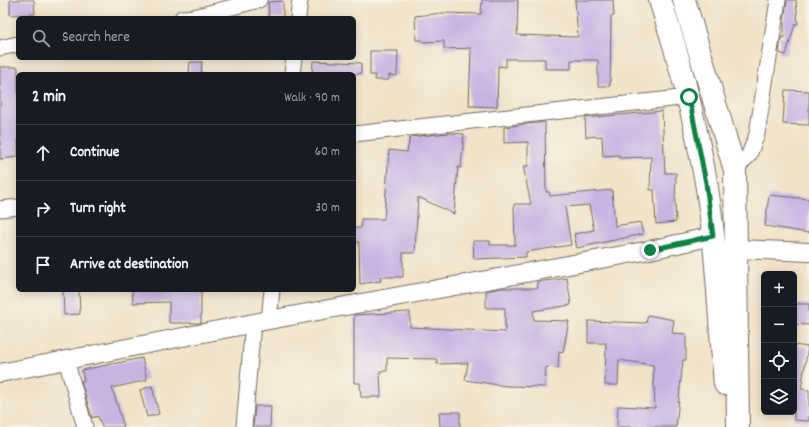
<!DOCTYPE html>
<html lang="en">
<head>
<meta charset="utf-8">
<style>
  body { margin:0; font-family:Dekko,sans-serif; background:#242831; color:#f1f3f6 }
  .controls { position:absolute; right:12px; bottom:12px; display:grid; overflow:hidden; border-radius:6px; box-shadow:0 2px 10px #0003 }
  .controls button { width:36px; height:36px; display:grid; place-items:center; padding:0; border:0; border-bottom:1px solid #363941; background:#171b24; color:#f1f3f6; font:20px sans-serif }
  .stop { position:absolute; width:12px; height:12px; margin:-9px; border:3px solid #0b8043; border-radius:50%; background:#fff }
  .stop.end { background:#0b8043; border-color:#fff; box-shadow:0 1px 4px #0008 }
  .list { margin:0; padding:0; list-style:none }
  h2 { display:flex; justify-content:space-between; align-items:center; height:52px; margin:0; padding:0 16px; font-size:17px }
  h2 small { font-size:13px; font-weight:400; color:#9ea1a6 }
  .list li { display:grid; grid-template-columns:26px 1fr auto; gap:12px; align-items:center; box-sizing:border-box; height:56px; padding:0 16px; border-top:1px solid #363941 }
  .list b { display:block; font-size:15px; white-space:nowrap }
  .list em { font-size:13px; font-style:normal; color:#9ea1a6 }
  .icon { flex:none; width:22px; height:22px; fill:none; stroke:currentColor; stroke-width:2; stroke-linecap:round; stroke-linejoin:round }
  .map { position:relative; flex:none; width:809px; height:427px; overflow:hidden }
  .search { position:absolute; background:#171b24; box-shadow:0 2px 10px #0003; left:16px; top:16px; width:340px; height:44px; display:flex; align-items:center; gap:10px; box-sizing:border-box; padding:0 14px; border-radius:6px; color:#9ea1a6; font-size:15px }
  .panel { position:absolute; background:#171b24; box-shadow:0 2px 10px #0003; left:16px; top:72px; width:340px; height:220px; border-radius:6px }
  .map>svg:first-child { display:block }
  .building { fill:#c8b4e3 }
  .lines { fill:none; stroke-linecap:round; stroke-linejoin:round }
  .minor-casing { stroke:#706b62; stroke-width:17 }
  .tertiary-casing { stroke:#706b62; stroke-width:20 }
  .primary-casing { stroke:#706b62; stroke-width:24 }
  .minor { stroke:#fff; stroke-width:15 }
  .tertiary { stroke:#fff; stroke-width:18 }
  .primary { stroke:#fff; stroke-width:22 }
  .route { stroke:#0b8043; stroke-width:5 }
</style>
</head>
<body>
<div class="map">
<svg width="809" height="427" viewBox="0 0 809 427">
  <rect width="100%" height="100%" fill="#f7f3e8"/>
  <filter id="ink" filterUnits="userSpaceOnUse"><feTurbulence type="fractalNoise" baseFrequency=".025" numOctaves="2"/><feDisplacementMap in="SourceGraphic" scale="8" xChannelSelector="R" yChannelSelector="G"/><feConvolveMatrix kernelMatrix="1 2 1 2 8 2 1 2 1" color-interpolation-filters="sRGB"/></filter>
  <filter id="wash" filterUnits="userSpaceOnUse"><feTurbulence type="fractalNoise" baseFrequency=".012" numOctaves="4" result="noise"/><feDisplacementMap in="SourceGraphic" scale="16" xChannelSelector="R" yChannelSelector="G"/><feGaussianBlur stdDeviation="0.9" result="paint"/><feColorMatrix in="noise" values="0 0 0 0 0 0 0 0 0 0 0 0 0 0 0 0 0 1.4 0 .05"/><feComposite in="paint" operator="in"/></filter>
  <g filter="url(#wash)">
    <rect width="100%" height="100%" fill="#f1e3c7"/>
    <g id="blocks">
      <g class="building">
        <polygon points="10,0 34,0 35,14 10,15"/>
        <polygon points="482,0 518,0 517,35 578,37 575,0 613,0 614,16 611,16 610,86 598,86 598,60 571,60 571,69 545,69 545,59 506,59 506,67 498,66 497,107 469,106 471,48 444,49 444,41 423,42 422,40 416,40 415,16 443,13 481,14"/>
        <polygon points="787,0 796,0 798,24 795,24 786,55 779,53 781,37 784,38 784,21"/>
        <polygon points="283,1 283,18 269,18 268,2"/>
        <polygon points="370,51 398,51 397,76 389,75 389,80 375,80 375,75 370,75"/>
        <polygon points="313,61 361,63 361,74 312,74"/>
        <polygon points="190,62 202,62 201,74 189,74"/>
        <polygon points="0,67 18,67 18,157 0,159"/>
        <polygon points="785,90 809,91 809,125 783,124"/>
        <polygon points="662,111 665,173 676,173 675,202 676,222 656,224 654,190 650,190 651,157 619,158 619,155 603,156 602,136 586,137 585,118"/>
        <polygon points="545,122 546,192 549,192 550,196 612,190 615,226 640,222 643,234 577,248 574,234 594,230 589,205 565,207 571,245 526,252 526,257 474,259 473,241 490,241 490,245 515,245 514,204 531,204 523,166 528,166 528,142 504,143 504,127"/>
        <polygon points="449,133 464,134 461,168 458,167 454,214 418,197 415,253 403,253 403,277 380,277 381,281 360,284 359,242 354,242 354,228 361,228 361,219 384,219 389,150 407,152 410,137"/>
        <polygon points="769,195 809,199 809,233 765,226"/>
        <polygon points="567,278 571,305 533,311 534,320 569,321 563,352 559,351 558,368 546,367 545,387 507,386 465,380 468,363 437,364 437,359 387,358 387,371 380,371 381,397 361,397 360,383 354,383 354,315 410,312 410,327 505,332 505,308 486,308 486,291 501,288 538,288 537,282"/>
        <polygon points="63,290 79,290 80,314 64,315"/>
        <polygon points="132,290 201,290 201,323 169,323 169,302 133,303"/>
        <polygon points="794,304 809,304 809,325 794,324"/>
        <polygon points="648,315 674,320 672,333 686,334 686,360 683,360 676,427 617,427 618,406 655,408 653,365 619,360 618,385 605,385 606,343 588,343 588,321 646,323"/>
        <polygon points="794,345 808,347 801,389 809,390 809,421 794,420"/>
        <polygon points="142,358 147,380 112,388 124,427 102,427 98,416 92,418 81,381 84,381 82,370"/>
        <polygon points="152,386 159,414 147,417 140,390"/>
        <polygon points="255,406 271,406 270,427 253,427"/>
        <polygon points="439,412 460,412 460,427 440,427"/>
      </g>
    </g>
  </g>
  <g filter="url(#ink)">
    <use href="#blocks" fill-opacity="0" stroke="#706b62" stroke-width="1"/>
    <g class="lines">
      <defs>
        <g id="minor">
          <polyline points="182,18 194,17 259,0"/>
          <polyline points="298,18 300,0"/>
          <polyline points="0,48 18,44"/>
          <polyline points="292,74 294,58"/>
          <polyline points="354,134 689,97"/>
          <polyline points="735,170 749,155 757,134 778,0"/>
          <polyline points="0,209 18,207"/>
          <polyline points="269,320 272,290"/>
          <polyline points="66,360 85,427"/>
          <polyline points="244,427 253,323"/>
        </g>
        <g id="tertiary">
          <polyline points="736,249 809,252"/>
          <polyline points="0,373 269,320 650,250 713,236"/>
        </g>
        <g id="primary">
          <path d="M 660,0 C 680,60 695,120 706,182 C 717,248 719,317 725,384"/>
          <polyline points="684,0 735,170 738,427"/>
        </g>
      </defs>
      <use href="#minor" class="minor-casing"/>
      <use href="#tertiary" class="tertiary-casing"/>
      <use href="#primary" class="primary-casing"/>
      <use href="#minor" class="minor"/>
      <use href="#tertiary" class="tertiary"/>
      <use href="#primary" class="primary"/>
    </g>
  </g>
  <g class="lines" filter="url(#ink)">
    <polyline class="route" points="650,250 713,236 706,183 689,97"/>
  </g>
</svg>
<div class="controls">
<button>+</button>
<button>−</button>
<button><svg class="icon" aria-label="locate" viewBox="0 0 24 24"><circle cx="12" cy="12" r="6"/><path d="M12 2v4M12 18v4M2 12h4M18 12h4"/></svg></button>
<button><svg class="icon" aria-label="layers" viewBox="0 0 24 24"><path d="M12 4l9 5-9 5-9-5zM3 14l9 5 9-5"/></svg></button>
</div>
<div class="stop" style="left:689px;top:97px"></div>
<div class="stop end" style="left:650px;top:250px"></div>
<div class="search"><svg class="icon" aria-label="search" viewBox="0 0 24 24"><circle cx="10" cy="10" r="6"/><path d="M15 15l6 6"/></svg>Search here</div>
<section class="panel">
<h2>2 min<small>Walk · 90 m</small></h2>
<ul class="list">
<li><svg class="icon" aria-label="ahead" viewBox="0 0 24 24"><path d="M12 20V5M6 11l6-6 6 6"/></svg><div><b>Continue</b></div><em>60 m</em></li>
<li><svg class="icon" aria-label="right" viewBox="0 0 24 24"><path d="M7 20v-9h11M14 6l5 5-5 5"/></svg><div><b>Turn right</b></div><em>30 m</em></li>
<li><svg class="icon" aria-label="arrive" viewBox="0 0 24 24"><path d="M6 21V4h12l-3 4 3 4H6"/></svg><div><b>Arrive at destination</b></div></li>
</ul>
</section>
</div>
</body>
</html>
